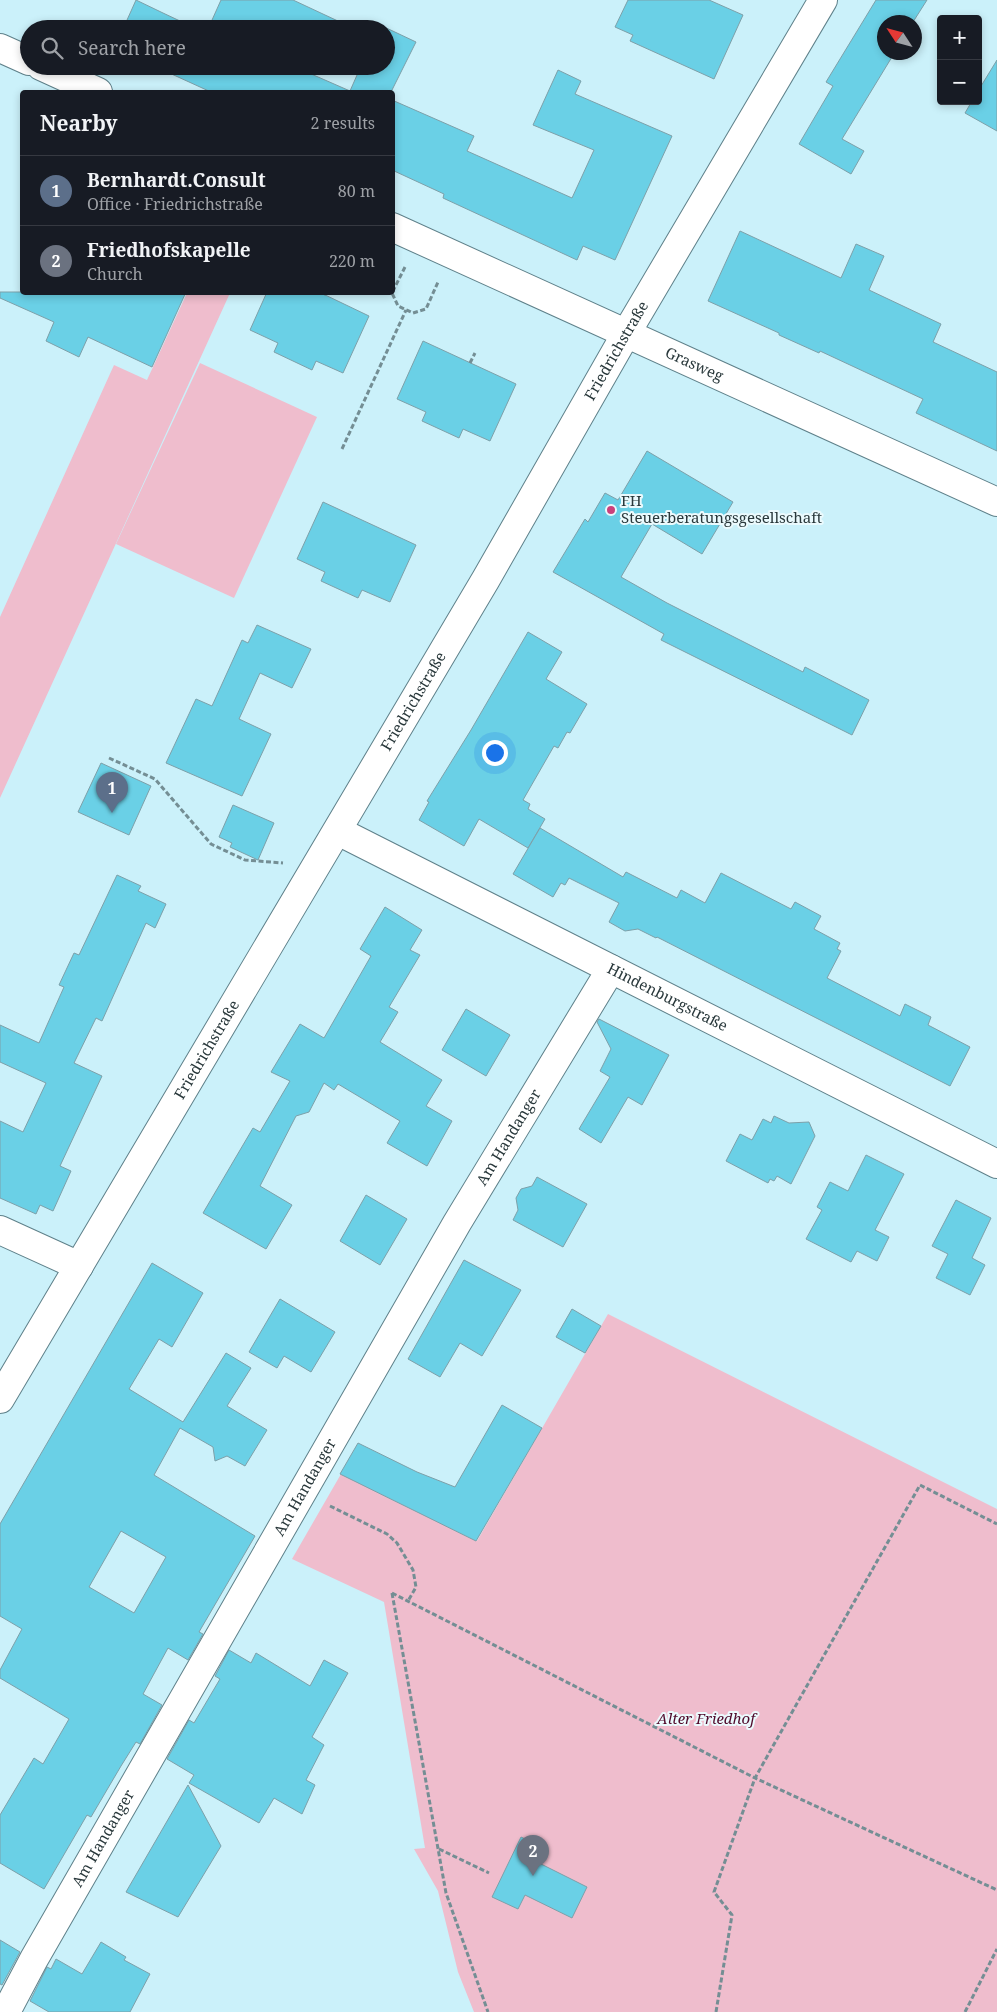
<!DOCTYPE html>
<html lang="en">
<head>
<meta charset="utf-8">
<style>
  body { margin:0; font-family:"Noto Serif",serif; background:#20242c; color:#f1f3f6 }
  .controls { position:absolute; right:15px; top:15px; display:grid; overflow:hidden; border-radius:5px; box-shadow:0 2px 8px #0003 }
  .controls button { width:45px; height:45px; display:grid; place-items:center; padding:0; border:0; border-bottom:1px solid #363941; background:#171b24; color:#f1f3f6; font:25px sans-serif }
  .compass { position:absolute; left:877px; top:15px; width:45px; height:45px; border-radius:50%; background:#171b24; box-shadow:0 2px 8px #0003; rotate:306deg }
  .you { position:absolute; left:494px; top:752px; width:18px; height:18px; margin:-12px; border:4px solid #fff; border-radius:50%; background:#1a73e8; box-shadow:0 0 0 8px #1a73e833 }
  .badge { display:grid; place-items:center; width:32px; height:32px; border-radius:50%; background:#ca417c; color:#fff; font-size:16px; font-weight:700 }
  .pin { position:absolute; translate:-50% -41px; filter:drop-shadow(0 1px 2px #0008) }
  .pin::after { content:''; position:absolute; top:26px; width:18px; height:15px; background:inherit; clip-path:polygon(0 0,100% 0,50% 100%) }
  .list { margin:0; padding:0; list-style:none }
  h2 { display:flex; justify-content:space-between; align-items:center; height:65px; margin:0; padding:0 20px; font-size:21px }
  h2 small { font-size:16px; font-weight:400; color:#9ea1a6 }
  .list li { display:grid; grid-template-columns:32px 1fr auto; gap:15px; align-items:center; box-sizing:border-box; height:70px; padding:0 20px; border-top:1px solid #363941 }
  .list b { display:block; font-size:19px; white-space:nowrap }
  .list p { margin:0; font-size:16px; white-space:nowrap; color:#9ea1a6 }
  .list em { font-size:16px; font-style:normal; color:#9ea1a6 }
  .icon { flex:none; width:28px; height:28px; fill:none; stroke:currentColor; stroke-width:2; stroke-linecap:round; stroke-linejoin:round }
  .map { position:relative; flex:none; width:997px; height:2012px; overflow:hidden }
  .search { position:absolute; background:#171b24; box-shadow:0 2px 8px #0003; left:20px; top:20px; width:375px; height:55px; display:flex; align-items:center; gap:12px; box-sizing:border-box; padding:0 18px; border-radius:28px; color:#9ea1a6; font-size:19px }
  .panel { position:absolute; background:#171b24; box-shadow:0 2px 8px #0003; left:20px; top:90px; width:375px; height:205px; border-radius:5px }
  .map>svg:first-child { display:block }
  .green { fill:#efbdcd }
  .building { fill:#6ad0e6; stroke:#7da0a9; fill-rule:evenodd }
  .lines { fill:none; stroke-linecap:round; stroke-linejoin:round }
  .minor-casing { stroke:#5f818a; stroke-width:30 }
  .path { stroke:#748e94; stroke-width:3; stroke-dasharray:5 2.5; stroke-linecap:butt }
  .minor { stroke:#fff; stroke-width:28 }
  .poi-dot { fill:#ca417c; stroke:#ebfafd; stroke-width:2 }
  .labels { text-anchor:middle; stroke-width:4; stroke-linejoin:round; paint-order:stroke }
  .street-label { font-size:15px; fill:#29383b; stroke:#ebfafd }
  .poi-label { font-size:15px; fill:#29383b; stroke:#ebfafd; text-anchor:start }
  .park-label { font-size:15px; font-style:italic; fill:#500a2b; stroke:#ebfafd }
</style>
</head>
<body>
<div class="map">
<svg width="997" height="2012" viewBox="0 0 997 2012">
  <rect width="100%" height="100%" fill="#cbf1fa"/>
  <g class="green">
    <polygon points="187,293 230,293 0,798 0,617 114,365 147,380"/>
    <polygon points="200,363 317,417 234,598 116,544"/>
    <polygon points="608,1314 997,1509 997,2012 474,2012 458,1972 438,1891 414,1849 425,1848 384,1602 292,1559 341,1474 477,1541"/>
  </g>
  <g class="building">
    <polygon points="136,0 163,13 197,29 123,29"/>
    <polygon points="221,0 293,0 355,29 208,29"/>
    <polygon points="628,0 709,0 743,15 714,79 630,41 633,35 615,27"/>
    <polygon points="876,0 927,0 913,22 884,22 884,52 895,52 842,139 864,151 851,174 799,144 833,86 826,82"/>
    <polygon points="380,25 416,42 391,92 211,92 154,66 293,66 350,91 361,66 386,66 386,29 378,29"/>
    <polygon points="997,60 997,131 965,113 972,101 978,101 978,91"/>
    <polygon points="558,70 581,81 575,94 672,136 615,260 583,246 577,260 443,198 444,194 392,170 392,100 474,136 467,151 572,198 594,150 533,125"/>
    <polygon points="740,231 841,278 856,244 884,256 869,290 941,324 933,342 997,372 997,451 916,413 923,399 820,351 819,353 779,335 779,333 708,301"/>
    <polygon points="0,292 186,292 152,367 88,337 79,357 46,341 54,322 0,298"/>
    <polygon points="267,292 319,292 369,316 343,373 316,361 312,370 274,352 278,343 250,330"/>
    <polygon points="423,341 516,384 490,441 463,429 459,438 422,421 426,412 397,399"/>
    <polygon points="647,451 733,502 702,554 652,524 621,577 667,603 803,672 805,667 869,700 852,735 661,640 664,634 553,572 585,519 588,522 605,493 618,500"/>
    <polygon points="323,502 416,545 390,602 362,590 358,598 321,581 325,572 297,559"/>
    <polygon points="257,625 311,649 292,688 260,673 239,719 271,734 242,796 166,763 196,699 212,706 242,640 248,643"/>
    <polygon points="528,632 562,652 546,679 587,704 570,733 567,732 558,748 554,746 523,800 530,804 528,809 545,819 528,848 479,819 464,846 419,820 429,802 427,801 471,730"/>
    <polygon points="101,763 151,786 129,835 78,812"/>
    <polygon points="233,805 274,823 258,860 230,847 232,843 219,837"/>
    <polygon points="540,828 623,877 626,872 677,898 681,890 705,903 721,873 791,909 795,902 821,916 814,929 840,943 837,949 841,951 827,978 900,1016 905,1004 931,1017 928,1025 970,1047 950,1086 657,937 656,938 638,929 625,931 609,922 619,903 569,878 565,885 561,883 553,897 513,874"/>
    <polygon points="117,875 141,886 138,891 166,904 155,928 146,923 102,1021 96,1018 74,1063 102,1076 60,1166 71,1171 53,1211 40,1205 36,1214 0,1198 0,1121 23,1132 46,1083 0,1062 0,1025 39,1043 64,987 59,985 74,953 79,955"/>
    <polygon points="385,907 422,930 410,950 420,955 389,1007 398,1012 380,1042 442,1080 426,1106 452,1121 427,1166 387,1143 400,1121 338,1084 334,1090 324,1083 309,1112 296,1116 260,1186 292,1205 266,1249 203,1213 253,1128 260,1132 290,1081 271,1072 300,1024 324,1038 371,956 360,949"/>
    <polygon points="466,1009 510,1035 486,1076 442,1050"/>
    <polygon points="599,1019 669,1055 642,1105 628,1097 601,1143 579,1129 610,1077 600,1071 611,1049 597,1022"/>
    <polygon points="774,1116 789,1123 809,1122 815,1136 791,1184 777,1176 774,1181 770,1179 768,1183 726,1161 740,1134 752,1140 763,1119 771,1123"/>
    <polygon points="866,1155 904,1174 875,1230 889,1237 877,1261 857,1251 851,1262 806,1239 822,1210 817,1207 830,1182 848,1191"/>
    <polygon points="537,1177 587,1204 563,1247 513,1220 518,1210 516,1198 521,1189 532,1186"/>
    <polygon points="366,1195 407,1219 380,1265 340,1241"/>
    <polygon points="956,1200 991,1218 972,1258 985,1265 970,1295 936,1278 948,1254 932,1246"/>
    <polygon points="464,1260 521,1290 482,1356 460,1343 440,1377 408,1359"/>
    <path d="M 152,1263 L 203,1293 L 172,1347 L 159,1339 L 129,1389 L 183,1422 L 226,1353 L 251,1368 L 227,1406 L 267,1430 L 245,1466 L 227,1456 L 215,1461 L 213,1447 L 180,1428 L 154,1475 L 255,1536 L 199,1632 L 203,1634 L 188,1660 L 168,1648 L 143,1694 L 162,1705 L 140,1744 L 136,1742 L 121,1766 L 91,1817 L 87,1815 L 44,1889 L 0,1863 L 0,1815 L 34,1758 L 43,1764 L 69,1719 L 0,1678 L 0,1670 L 22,1629 L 0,1616 L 0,1524 ZM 121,1531 L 166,1557 L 134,1613 L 89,1587 Z"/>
    <polygon points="280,1299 335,1332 311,1372 284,1356 277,1368 249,1352"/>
    <polygon points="572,1309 601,1326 585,1353 556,1337"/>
    <polygon points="502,1405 542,1428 476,1541 340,1474 358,1443 417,1472 455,1487"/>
    <polygon points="229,1650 251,1663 256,1653 310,1686 324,1660 348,1673 312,1737 324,1745 306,1780 315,1785 302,1814 274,1798 259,1823 189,1783 194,1775 167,1759 189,1720 194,1723 220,1679 215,1676"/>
    <polygon points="188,1785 221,1846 178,1917 126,1892"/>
    <polygon points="521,1837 548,1850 541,1864 587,1887 572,1918 525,1895 518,1909 492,1897"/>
    <polygon points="0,1940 20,1952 2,1985 0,1984"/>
    <polygon points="101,1942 126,1957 124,1960 150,1974 130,2012 49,2012 30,2001 47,1967 51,1969 56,1959 82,1974"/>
  </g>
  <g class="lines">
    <defs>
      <g id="minor">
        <polyline points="0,48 29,61"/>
        <polyline points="41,66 98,92"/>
        <path id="s1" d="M 392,227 L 997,502"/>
        <path id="s2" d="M 338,831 L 997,1164"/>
        <polyline points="0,1230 79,1266"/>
        <path id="s3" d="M 0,1399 L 486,579 L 627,332 L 823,0"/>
        <path id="s4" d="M 6,2012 L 34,1959 L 457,1223 L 611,969"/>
      </g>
    </defs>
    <use href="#minor" class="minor-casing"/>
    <g class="path">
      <polyline points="405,267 392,293 398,306 413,313 426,309 438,282"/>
      <polyline points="324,295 326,292"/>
      <polyline points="470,363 475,353"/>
      <polyline points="342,449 406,310"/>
      <polyline points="109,758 155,779 211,844 245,860 283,863"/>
      <polyline points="330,1506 387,1534 397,1543 413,1570 416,1587 408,1601"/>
      <polyline points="392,1593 755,1778 997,1890"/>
      <polyline points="392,1593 446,1893 488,2012"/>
      <polyline points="439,1849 489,1873"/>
      <polyline points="716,2012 732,1915 714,1892 755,1778 920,1485 997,1524"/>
      <polyline points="965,2012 997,1949"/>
    </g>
    <use href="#minor" class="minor"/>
  </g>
  <circle class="poi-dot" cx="611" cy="510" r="5"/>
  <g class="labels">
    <g class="street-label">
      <text dy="5" stroke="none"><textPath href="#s3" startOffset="1216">Friedrichstraße</textPath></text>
      <text dy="5" stroke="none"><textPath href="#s1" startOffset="332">Grasweg</textPath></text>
      <text dy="5" stroke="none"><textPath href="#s3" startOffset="811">Friedrichstraße</textPath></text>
      <text dy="5" stroke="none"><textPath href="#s2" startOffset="369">Hindenburgstraße</textPath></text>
      <text dy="5" stroke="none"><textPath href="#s3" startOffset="406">Friedrichstraße</textPath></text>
      <text dy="5" stroke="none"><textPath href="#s4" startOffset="1009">Am Handanger</textPath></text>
      <text dy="5" stroke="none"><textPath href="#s4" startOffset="604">Am Handanger</textPath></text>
      <text dy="5" stroke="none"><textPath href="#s4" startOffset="199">Am Handanger</textPath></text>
    </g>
    <g class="poi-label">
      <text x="621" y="506">FH<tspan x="621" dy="17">Steuerberatungsgesellschaft</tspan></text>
    </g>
    <g class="park-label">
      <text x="706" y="1724">Alter Friedhof</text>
    </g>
  </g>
</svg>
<div class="controls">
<button>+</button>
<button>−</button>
</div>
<svg class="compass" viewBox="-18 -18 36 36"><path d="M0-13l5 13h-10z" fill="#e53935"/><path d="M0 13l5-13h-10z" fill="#9ea1a6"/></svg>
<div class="you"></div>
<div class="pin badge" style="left:112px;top:813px;background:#5c6f8a">1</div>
<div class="pin badge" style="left:533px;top:1876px;background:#6b7280">2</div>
<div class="search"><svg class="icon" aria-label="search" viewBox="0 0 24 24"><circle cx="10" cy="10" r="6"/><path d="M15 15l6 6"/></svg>Search here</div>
<section class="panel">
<h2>Nearby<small>2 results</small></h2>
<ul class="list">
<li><span class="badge" style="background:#5c6f8a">1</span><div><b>Bernhardt.Consult</b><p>Office · Friedrichstraße</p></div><em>80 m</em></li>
<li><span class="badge" style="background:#6b7280">2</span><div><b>Friedhofskapelle</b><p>Church</p></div><em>220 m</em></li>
</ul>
</section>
</div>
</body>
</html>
